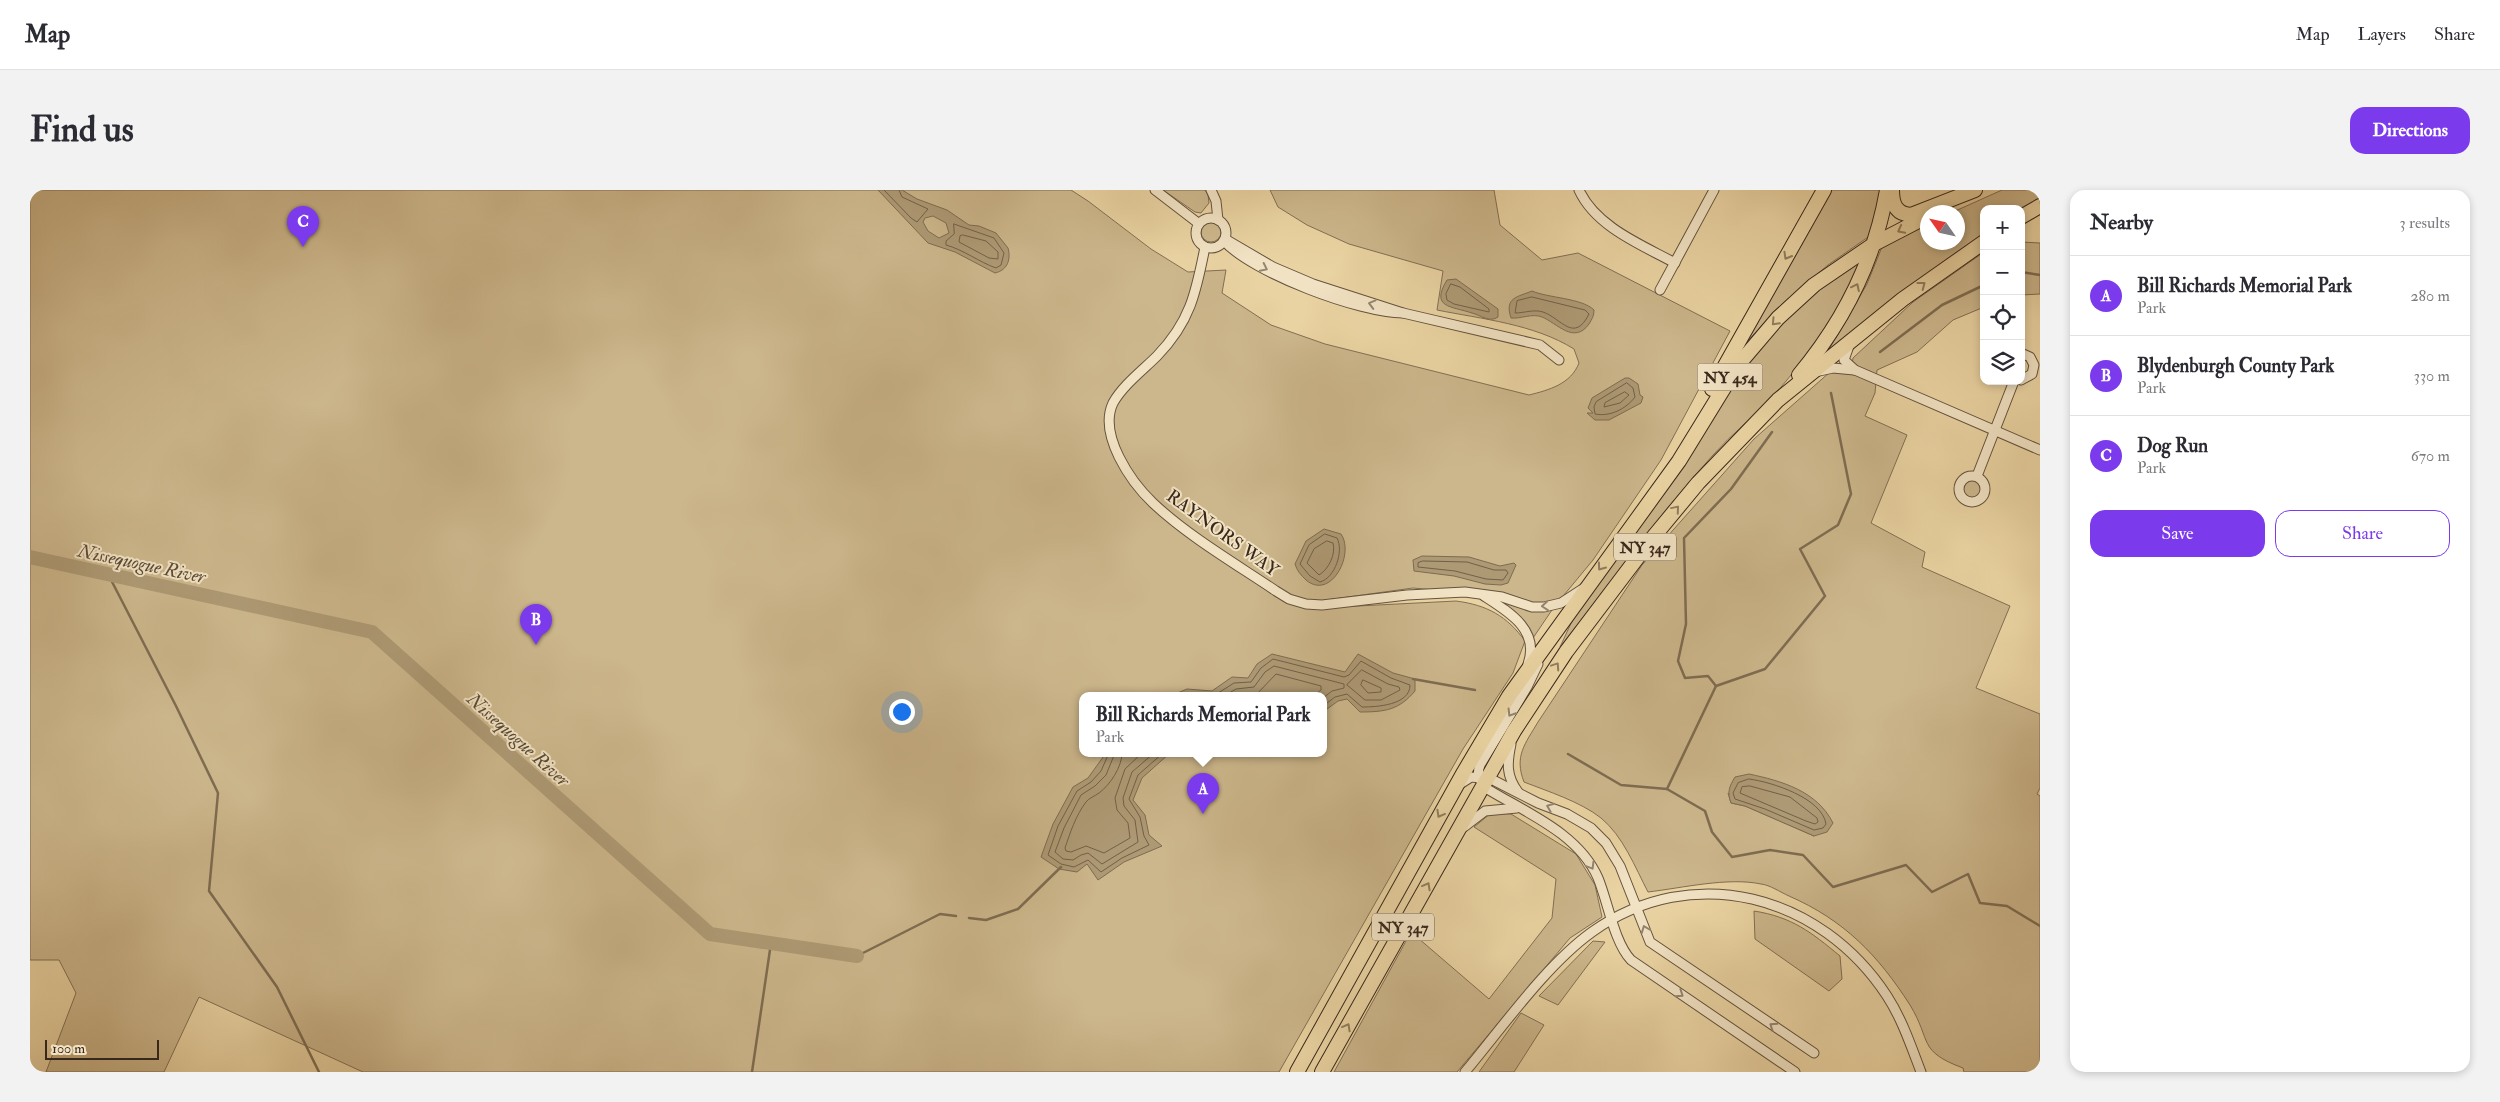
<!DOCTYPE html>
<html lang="en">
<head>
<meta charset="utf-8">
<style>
  body { margin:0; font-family:"IM FELL Double Pica",serif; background:#f2f2f3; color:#2b2b33 }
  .controls { position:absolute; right:15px; top:15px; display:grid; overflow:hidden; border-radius:10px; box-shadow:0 2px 8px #0003 }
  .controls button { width:45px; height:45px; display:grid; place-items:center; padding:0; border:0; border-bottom:1px solid #e1e1e2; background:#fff; color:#2b2b33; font:25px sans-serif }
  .compass { position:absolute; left:1890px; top:15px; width:45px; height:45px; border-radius:50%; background:#fff; box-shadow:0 2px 8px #0003; rotate:304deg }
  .scale { position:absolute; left:15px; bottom:12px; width:114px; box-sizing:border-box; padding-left:5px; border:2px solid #38281c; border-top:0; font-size:14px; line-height:18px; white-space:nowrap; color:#38281c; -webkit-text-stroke:4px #f1e2c3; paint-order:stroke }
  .you { position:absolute; left:871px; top:521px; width:18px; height:18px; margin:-12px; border:4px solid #fff; border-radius:50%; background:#1a73e8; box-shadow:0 0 0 8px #1a73e833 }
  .badge { display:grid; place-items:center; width:32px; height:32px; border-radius:50%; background:#7c3aed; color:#fff; font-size:16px; font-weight:700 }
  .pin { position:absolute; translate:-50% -41px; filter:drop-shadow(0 1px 2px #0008) }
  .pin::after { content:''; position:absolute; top:26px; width:18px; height:15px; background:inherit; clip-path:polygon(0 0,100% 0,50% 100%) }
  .popup { position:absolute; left:1049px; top:502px; width:248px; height:65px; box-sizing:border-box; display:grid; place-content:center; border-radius:10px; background:#fff; filter:drop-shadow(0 1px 4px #0005); font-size:16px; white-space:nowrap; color:#7c7c81 }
  .popup b { font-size:19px; color:#2b2b33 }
  .popup::after { content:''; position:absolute; left:50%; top:100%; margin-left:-10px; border:10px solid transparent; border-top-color:#fff }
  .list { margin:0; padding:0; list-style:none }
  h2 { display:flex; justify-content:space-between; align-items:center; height:65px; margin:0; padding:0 20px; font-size:21px }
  h2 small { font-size:16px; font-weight:400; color:#7c7c81 }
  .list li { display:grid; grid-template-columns:32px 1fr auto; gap:15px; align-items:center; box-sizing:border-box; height:80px; padding:0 20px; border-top:1px solid #e1e1e2 }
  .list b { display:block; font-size:19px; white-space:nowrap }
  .list p { margin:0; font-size:16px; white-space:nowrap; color:#7c7c81 }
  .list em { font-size:16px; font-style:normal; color:#7c7c81 }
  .actions { display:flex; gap:10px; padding:15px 20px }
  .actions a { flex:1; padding:11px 0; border:1px solid #7c3aed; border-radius:15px; text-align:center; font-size:18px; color:#7c3aed }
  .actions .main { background:#7c3aed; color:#fff }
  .icon { flex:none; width:28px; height:28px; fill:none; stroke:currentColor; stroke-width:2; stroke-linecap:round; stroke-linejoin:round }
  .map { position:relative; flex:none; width:2010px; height:882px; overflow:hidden; border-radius:15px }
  header { display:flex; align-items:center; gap:30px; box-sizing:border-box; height:70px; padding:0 25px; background:#fff; border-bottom:1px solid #e1e1e2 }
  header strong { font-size:24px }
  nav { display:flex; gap:28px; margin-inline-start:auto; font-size:18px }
  .intro { display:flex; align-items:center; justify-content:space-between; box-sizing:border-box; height:120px; padding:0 30px }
  h1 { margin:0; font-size:35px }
  .button { padding:12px 22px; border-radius:15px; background:#7c3aed; color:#fff; font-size:18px; font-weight:700 }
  main { display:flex; gap:30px; padding:0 30px }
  aside { flex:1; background:#fff; border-radius:15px; box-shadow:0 2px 8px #0003 }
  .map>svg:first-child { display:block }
  .green { fill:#ccb68b; stroke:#826f54; fill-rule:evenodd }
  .water { fill:#ad9974; stroke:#7e6c51; fill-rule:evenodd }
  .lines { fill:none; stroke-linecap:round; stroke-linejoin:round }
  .shore { stroke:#726048; stroke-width:1 }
  .stream { stroke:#7e6c51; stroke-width:2.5 }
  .river { stroke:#ad9974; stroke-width:14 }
  .minor-casing { stroke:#64533e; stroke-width:11 }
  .highway-casing { stroke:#38281c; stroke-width:16 }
  .minor { stroke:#f1e2c3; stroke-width:9 }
  .highway { stroke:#ead3a2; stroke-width:14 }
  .oneway { stroke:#917e5f }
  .oneway2 { stroke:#948570 }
  .labels { text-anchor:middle; stroke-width:4; stroke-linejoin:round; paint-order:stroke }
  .shield { fill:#f1e2c3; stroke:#70604e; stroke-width:1 }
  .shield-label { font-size:16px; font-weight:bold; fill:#38281c }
  .street-label { font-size:18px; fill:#38281c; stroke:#f1e2c3 }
  .water-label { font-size:19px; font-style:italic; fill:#5b4a36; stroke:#f1e2c3 }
</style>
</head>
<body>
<header>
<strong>Map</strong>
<nav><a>Map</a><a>Layers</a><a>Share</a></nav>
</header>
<div class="intro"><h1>Find us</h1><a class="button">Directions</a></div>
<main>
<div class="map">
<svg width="2010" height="882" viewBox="0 0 2010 882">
  <rect width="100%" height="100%" fill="#ead3a2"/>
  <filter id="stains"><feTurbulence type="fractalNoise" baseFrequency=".004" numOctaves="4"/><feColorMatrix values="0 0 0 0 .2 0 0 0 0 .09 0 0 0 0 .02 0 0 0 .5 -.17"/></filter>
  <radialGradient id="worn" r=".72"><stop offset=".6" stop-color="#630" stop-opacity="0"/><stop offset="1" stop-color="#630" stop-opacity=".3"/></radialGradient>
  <g class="green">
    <path d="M 0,0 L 1041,0 L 1058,11 L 1121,59 L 1158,82 L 1196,80 L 1192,103 L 1241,135 L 1295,154 L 1499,205 C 1519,200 1541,194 1549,173 L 1544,159 C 1504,134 1452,129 1407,120 L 1413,81 L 1319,54 L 1277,35 L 1248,17 L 1240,0 L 1464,0 L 1470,35 L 1512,70 L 1548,63 L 1700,141 L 1631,270 L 1563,370 L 1529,411 L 1512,415 L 1472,406 L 1383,398 L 1267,414 L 1289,418 L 1426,411 C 1457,415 1477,426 1495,451 L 1483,483 L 1433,559 L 1249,882 L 333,882 L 169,807 L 134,882 L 16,882 L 46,803 L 29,770 L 0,770 ZM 1053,505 L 1293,505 L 1293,563 L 1053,563 Z"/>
    <polygon points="1133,0 1175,0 1178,5 1179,13 1171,23 1165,22"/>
    <polygon points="1798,0 1852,0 1841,45 1798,75 1753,113 1712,157"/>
    <polygon points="1972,0 2010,0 2010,9 1991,20 1954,19 1954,45 1922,66 1798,161 1837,94 1852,57 1897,35 1898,52 1928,52 1928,22 1923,22"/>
    <circle cx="1181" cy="42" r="10"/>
    <polygon points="1991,52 2010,53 2010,104 1991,105"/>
    <path d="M 1954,62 L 1954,117 L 1923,130 L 1887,162 L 1847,180 L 1845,203 L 1835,226 L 1877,245 L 1841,333 L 1895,362 L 1892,377 L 1980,416 L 1946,498 L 2010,524 L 2010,598 L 2007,604 L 2010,606 L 2010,882 L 1934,882 L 1933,878 C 1887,861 1902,851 1880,815 C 1848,765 1814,730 1759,706 C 1750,702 1740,695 1731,694 C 1698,687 1652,698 1618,702 C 1605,677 1593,646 1571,628 C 1551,612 1517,601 1494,592 C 1484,566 1495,554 1508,532 L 1612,375 L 1724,249 L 1800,182 L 1821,181 L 1823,168 L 1883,112 ZM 1698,603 L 1784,646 L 1715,616 L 1701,613 Z"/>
    <path d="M 1835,66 C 1810,117 1783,161 1745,204 C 1726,226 1702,243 1683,265 C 1628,326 1580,393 1530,457 L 1543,429 L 1713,179 L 1752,134 L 1783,104 Z"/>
    <circle cx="1942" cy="298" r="11"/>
    <polygon points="1462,408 1524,417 1503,448"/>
    <polygon points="1461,623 1481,624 1546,664 1565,695 1572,727 1540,748 1427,882 1304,882 1381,742 1459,809 1522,728 1526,689 1444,637"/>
    <path d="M 1724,721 C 1762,727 1781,742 1810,766 L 1812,789 L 1799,801 L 1725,749 Z"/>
    <polygon points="1563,751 1575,752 1528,815 1509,806"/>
    <polygon points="1491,823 1514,835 1484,882 1449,882"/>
  </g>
  <g class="water">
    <path d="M 848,0 L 872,0 L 887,9 L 917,20 L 939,35 L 949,36 L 966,43 L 978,58 C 981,69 978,80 965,83 L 925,62 L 898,53 ZM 903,26 L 916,33 L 919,43 L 909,48 L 898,41 L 893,32 L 895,28 Z"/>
    <path d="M 1426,89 L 1468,119 L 1468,127 C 1460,133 1450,125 1442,123 C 1421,116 1400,118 1417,90 Z"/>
    <path d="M 1502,101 C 1518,108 1552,108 1564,120 C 1564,126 1562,129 1559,134 C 1544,155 1527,133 1512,127 C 1502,123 1491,129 1481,128 C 1474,107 1488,107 1502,101 Z"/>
    <polygon points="1595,188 1599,188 1608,194 1610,205 1613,207 1611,213 1579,230 1565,230 1557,223 1563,223 1558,218 1562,208"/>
    <path d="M 1294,339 L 1311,344 C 1325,364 1301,411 1276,390 C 1271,385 1267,381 1265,374 L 1276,351 Z"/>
    <polygon points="1392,366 1439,367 1470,376 1484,373 1486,375 1478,393 1471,395 1455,394 1424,386 1384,381 1383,370"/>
    <path d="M 1242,464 L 1315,482 L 1328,464 L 1363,483 L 1385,489 L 1385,501 C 1369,520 1355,522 1330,522 L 1317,509 L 1308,511 L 1293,522 L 1293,505 L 1143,505 L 1157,499 L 1182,501 L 1202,487 L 1218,488 L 1227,474 Z"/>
    <polygon points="1076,563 1140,563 1112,588 1103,610 1115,625 1119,645 1132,656 1094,672 1068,690 1057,674 1047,682 1029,679 1011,667 1023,634 1043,597 1058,588"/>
    <path d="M 1719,584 C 1752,591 1787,601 1803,633 L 1797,642 L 1784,646 L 1715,616 L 1701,613 C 1697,602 1699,597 1705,587 Z"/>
  </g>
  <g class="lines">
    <g class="shore">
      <polyline points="854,0 881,28 887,32 898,19 872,7 869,0"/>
      <path d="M 924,34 L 964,48 L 974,63 L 971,75 L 966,78 C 949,72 934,60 916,55 L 916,51 L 924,44 Z"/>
      <polygon points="933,45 956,51 968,62 968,69 959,68 929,52 930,46"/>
      <polygon points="1421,94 1430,97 1459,119 1459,122 1424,114 1417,110 1416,104"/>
      <path d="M 1502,107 L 1555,120 L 1559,124 C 1544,154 1531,128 1513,122 C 1504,119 1494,123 1485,123 L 1487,111 Z"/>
      <path d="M 1597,193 L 1603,198 L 1605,207 C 1596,219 1580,227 1565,224 L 1564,217 L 1566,212 Z"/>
      <polygon points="1595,202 1599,205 1590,213 1574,217 1575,213"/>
      <path d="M 1295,344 L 1307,348 C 1314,361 1305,388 1290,392 L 1280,386 L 1270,374 L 1279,355 Z"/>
      <path d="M 1297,351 L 1303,353 C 1306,364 1299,379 1289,385 L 1277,373 L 1284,359 Z"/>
      <polygon points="1393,371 1437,372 1464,380 1476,380 1478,383 1473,390 1456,389 1425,381 1388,377 1388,373"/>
      <polygon points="1332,480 1358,494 1369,497 1370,500 1351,510 1335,510 1317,495"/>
      <polygon points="1333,490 1351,498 1351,502 1338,503 1331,495"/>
      <path d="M 1185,505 L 1204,493 L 1221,492 L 1231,478 L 1243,469 L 1314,487 L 1319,485 L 1331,471 L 1361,488 L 1380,495 C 1380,515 1347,517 1332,517 L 1317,504 L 1305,507 L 1293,516"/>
      <polyline points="1196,505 1206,499 1224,497 1235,482 1244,476 1314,494 1314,498 1302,501 1293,508"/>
      <polyline points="1226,505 1246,484 1291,496 1291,500 1284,505"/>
      <polyline points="1079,563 1071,581 1061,592 1047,601 1028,636 1018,665 1031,674 1044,677 1058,670 1071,682 1092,668 1119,655 1114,646 1110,627 1099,609 1108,585 1133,563"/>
      <polyline points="1085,563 1076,585 1065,596 1051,605 1034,638 1025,662 1033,669 1043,670 1051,665 1058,663 1072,674 1108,652 1105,630 1094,616 1093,608 1102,582 1124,563"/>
      <path d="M 1092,563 C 1092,577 1080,595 1069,603 C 1065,606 1059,608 1056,612 C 1046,625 1040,643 1035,658 L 1036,661 L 1041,662 L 1056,656 L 1074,663 L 1100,648 L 1098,633 L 1087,620 L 1085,608 L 1095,579 L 1112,563"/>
      <path d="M 1719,589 C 1742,592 1792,608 1796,634 L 1793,638 L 1784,640 L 1735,619 L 1705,609 L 1703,603 L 1708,593 Z"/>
      <polygon points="1720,596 1760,607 1787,628 1788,632 1785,634 1776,631 1710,603 1712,597"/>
    </g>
    <g class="stream">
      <polyline points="1991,82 2010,85"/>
      <polyline points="1850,162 1912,115 1954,95"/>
      <polyline points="78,384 146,516 188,603 179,701 247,797 289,882"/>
      <polyline points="1383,489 1445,500"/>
      <polyline points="1686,496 1678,486 1655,488 1648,471 1656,434 1654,348 1701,299 1742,242"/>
      <polyline points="1538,564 1591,595 1637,599 1675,621 1682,642 1702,667 1740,660 1773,665 1803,697 1876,675 1902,702 1938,684 1950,713 1977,716 2010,736"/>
      <polyline points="1637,599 1686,496 1735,479 1795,406 1770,359 1808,335 1821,304 1801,203"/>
      <polyline points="939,728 956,730 988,719 1031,677"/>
      <polyline points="827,766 910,724 926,726"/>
      <polyline points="722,882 741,753"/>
    </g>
    <polyline class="river" points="0,367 342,442 680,744 827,766"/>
    <defs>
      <g id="minor">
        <polyline points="1125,0 1168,33"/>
        <polyline points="1181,0 1186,11 1188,30"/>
        <path d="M 1549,0 C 1566,37 1612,55 1645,73"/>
        <circle cx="1181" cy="43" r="15"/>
        <path d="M 1194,51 C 1223,83 1330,123 1373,123 L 1283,94 L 1243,77 L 1195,49"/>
        <path d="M 1175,57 C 1166,103 1160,132 1127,166 C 1113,180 1093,195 1083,213 C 1068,245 1101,292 1123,313 C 1158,346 1206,374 1246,401 L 1259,409 L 1276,414 L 1292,415 L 1377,405 L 1435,402 L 1472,407 L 1502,417 L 1514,417 L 1531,413 L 1554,398"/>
        <polyline points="1630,100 1684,0"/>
        <polyline points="1373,123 1510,155 1529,170"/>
        <polyline points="1819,156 1814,170 1825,180 2010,260"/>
        <polyline points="1991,163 2000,167 2004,175 2002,184 1991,190"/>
        <polyline points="1785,182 1803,178 1824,180"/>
        <circle cx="1942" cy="299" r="13"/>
        <polyline points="1947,286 1984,191"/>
        <path d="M 1454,406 C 1479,422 1510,440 1498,474"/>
        <path d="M 1508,474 L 1497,497 L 1450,575 C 1446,585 1450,593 1459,600 C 1497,623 1549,644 1568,688 C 1578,712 1584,752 1601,770 L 1765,882"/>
        <path d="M 1481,554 C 1477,573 1476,586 1488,602"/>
        <polyline points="1430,594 1441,587 1461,589 1508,613 1537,624 1561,638 1576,653 1590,676 1620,752 1784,863"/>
        <polyline points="1434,637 1455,621 1487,618"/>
        <path d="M 1435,882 C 1472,838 1516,775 1562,742 C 1663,670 1791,705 1857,806 C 1872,829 1881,856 1891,882"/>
      </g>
      <g id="highway">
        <path d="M 1862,0 C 1862,14 1866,24 1881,25 L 1945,0"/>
        <polyline points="1991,27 2010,16"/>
        <path d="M 1769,185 C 1814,131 1845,69 1857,0"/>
        <polyline points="1682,199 1794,0"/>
        <polyline points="1267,882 1434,582 1479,506 1649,271 1708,175 1748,128 1784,95 1844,54 1898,26"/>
        <polyline points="1292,882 1484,541 1536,462 1620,351 1668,293 1748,210 1873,109 1954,52"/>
      </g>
    </defs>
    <use href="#minor" class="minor-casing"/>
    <use href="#highway" class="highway-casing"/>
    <use href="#minor" class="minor"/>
    <use href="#highway" class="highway"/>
  </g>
  <defs><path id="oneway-chevron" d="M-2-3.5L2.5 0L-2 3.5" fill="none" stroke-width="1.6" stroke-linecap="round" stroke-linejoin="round" transform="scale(1.25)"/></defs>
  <g class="oneway">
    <use href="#oneway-chevron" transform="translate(1871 40) rotate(152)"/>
    <use href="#oneway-chevron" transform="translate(1757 66) rotate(120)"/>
    <use href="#oneway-chevron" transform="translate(1892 95) rotate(-37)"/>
    <use href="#oneway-chevron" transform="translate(1826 97) rotate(-64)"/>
    <use href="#oneway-chevron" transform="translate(1745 132) rotate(133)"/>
    <use href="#oneway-chevron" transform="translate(1646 319) rotate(-50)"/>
    <use href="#oneway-chevron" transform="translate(1571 377) rotate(126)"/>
    <use href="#oneway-chevron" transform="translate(1526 476) rotate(-56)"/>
    <use href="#oneway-chevron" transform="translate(1410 624) rotate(119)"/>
    <use href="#oneway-chevron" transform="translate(1397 696) rotate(-61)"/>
    <use href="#oneway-chevron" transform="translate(1317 837) rotate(-61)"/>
  </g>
  <g class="oneway2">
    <use href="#oneway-chevron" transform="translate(1234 78) rotate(26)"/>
    <use href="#oneway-chevron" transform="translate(1342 114) rotate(-165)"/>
    <use href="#oneway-chevron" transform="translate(1515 416) rotate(175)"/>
    <use href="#oneway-chevron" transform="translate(1481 523) rotate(122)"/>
    <use href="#oneway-chevron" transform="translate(1520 617) rotate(-158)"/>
    <use href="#oneway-chevron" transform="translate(1561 676) rotate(59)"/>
    <use href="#oneway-chevron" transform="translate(1615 739) rotate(-111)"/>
    <use href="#oneway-chevron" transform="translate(1650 804) rotate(34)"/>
    <use href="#oneway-chevron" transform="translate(1743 836) rotate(-146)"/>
  </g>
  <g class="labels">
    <g class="shield">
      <rect x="1667.5" y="173.5" width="65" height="27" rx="4"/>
      <rect x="1584" y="343.5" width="62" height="27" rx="4"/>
      <rect x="1342" y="723.5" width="62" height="27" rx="4"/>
    </g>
    <g class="shield-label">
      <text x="1700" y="193">NY 454</text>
      <text x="1615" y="363">NY 347</text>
      <text x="1373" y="743">NY 347</text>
    </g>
    <g class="street-label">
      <text transform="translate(1193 343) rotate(36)" y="6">RAYNORS WAY</text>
    </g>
    <g class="water-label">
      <text transform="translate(112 373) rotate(12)" y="7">Nissequogue River</text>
      <text transform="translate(489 549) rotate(42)" y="7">Nissequogue River</text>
    </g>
  </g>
  <rect width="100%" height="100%" filter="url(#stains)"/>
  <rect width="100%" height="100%" fill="url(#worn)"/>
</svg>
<div class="controls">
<button>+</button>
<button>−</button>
<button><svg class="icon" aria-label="locate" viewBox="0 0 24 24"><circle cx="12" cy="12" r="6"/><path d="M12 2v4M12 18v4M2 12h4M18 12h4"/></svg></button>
<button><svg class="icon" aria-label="layers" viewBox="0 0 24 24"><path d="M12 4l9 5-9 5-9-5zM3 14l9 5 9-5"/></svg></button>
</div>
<svg class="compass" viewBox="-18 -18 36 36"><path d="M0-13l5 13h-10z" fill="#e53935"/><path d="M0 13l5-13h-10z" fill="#7c7c81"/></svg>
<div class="scale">100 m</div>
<div class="you"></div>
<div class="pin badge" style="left:1173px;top:624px">A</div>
<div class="popup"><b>Bill Richards Memorial Park</b>Park</div>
<div class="pin badge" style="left:506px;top:455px">B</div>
<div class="pin badge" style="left:273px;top:57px">C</div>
</div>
<aside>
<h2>Nearby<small>3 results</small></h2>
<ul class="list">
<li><span class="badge">A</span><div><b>Bill Richards Memorial Park</b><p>Park</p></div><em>280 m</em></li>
<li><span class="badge">B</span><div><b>Blydenburgh County Park</b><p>Park</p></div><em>330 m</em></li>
<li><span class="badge">C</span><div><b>Dog Run</b><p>Park</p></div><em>670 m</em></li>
</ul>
<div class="actions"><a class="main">Save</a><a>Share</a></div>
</aside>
</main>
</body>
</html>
